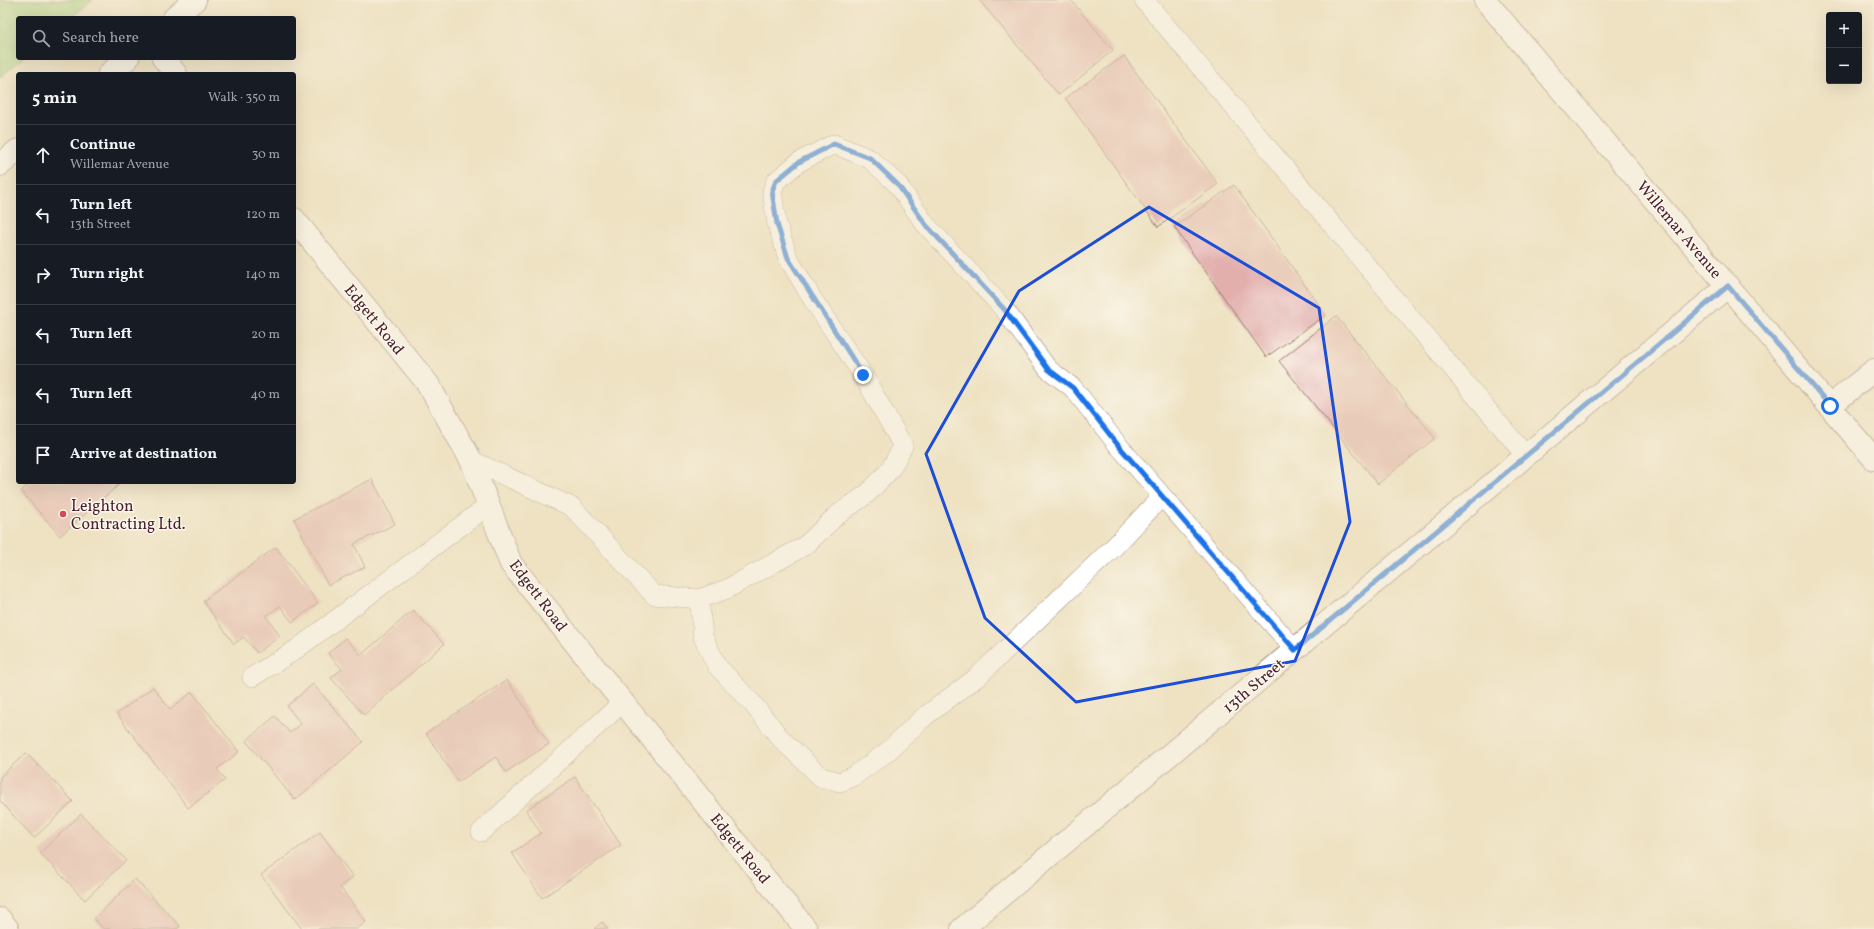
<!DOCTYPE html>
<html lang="en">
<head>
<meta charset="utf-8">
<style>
  body { margin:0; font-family:Vollkorn,serif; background:#20242c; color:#f1f3f6 }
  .controls { position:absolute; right:12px; top:12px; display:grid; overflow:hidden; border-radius:4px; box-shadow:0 4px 16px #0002 }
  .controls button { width:36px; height:36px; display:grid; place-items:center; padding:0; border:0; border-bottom:1px solid #363941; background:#171b24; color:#f1f3f6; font:20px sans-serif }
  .stop { position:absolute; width:12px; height:12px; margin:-9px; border:3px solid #1a73e8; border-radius:50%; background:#fff }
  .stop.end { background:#1a73e8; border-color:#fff; box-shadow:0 1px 4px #0008 }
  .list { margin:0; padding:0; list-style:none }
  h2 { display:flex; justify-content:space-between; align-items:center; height:52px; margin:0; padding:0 16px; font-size:17px }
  h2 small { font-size:13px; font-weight:400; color:#9ea1a6 }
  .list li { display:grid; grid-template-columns:26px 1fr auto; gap:12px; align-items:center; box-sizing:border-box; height:60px; padding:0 16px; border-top:1px solid #363941 }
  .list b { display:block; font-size:15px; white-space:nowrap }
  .list p { margin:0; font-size:13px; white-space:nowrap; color:#9ea1a6 }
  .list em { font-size:13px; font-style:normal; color:#9ea1a6 }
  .icon { flex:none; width:22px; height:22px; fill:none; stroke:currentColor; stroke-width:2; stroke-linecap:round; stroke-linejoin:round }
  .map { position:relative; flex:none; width:1874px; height:929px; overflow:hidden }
  .search { position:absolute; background:#171b24; box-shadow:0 4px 16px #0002; left:16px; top:16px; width:280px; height:44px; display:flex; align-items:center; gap:10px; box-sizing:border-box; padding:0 14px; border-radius:4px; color:#9ea1a6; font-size:15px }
  .panel { position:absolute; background:#171b24; box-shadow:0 4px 16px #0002; left:16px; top:72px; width:280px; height:412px; border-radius:4px }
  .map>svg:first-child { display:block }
  .green { fill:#9ecf7e; stroke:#747754 }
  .building { fill:#e2afad }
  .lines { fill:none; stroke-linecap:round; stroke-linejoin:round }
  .lane-casing { stroke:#9c8076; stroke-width:20 }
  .street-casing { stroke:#9c8076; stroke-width:24 }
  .secondary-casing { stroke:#9c8076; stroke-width:24 }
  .lane { stroke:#fff; stroke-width:19 }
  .street { stroke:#fff; stroke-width:22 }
  .secondary { stroke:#fff; stroke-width:22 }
  .route { stroke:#1a73e8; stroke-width:5 }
  .marked { fill:none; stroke:#1d4ed8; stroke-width:3; stroke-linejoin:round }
  .poi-dot { fill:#d1495b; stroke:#fbf7ec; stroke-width:1.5 }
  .labels { text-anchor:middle; stroke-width:3; stroke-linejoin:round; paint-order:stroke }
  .street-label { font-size:16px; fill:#4a1f2b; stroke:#fbf7ec }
  .poi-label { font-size:16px; fill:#4a1f2b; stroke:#fbf7ec; text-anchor:start }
</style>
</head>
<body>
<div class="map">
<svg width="1874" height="929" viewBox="0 0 1874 929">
  <rect width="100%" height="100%" fill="#fbf7ec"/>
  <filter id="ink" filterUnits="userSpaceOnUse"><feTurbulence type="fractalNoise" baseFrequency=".025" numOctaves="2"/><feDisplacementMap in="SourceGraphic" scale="8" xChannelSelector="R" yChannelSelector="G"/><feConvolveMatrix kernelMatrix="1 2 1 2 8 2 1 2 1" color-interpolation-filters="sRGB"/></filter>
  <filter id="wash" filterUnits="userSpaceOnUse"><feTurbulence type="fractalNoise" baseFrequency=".012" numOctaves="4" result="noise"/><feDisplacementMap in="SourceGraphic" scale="16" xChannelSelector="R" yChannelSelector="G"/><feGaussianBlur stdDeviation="0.9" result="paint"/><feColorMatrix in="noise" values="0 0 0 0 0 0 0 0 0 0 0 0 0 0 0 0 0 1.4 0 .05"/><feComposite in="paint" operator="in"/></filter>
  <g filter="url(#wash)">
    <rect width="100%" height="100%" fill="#eee2c2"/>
    <polygon class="green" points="0,0 93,0 71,18 18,18 18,58 23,58 0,77"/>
    <g id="blocks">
      <g class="building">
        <polygon points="979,0 1071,0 1113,50 1059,95"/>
        <polygon points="1124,56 1218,184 1158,227 1065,98"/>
        <polygon points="1234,185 1326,315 1266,357 1174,227"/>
        <polygon points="1336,316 1435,438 1378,484 1279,361"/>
        <polygon points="372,479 395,524 354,544 365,567 328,585 294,519"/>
        <polygon points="32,482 122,482 60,536 21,491"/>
        <polygon points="276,547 318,603 292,622 280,606 266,616 280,636 257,653 244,637 234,644 203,601"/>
        <polygon points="413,610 444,644 364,715 331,678 342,669 328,653 345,638 361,655"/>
        <polygon points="507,680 549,744 506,772 496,757 458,782 426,733"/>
        <polygon points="313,684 363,742 295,800 246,741 275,716 290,733 301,724 287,706"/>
        <polygon points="153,687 170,709 192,692 239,752 217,769 225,780 188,808 117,714"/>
        <polygon points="26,753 73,801 34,838 0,801 0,777"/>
        <polygon points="575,777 621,845 542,898 512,853 541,833 526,810"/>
        <polygon points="81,814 126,860 85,900 40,853"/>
        <polygon points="320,832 353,877 340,887 366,922 357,929 302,929 261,875"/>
        <polygon points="135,879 180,926 177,929 104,929 94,919"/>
        <polygon points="602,922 608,929 594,929"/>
      </g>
    </g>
  </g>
  <g filter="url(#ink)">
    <use href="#blocks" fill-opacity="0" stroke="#9c8076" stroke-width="1"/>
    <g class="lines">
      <defs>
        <g id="lane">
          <polyline points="1144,0 1526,456"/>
          <polyline points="471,460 572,507 654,595 699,599"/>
          <polyline points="1162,496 1116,545 976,678 924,717 887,752 854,776 840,782 821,777 782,740 752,703 717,666 703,637 699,599 727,589 806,545 837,515 867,494 890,470 903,446 863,375 813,300 788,258 777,224 772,191 776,181 799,162 834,144 870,159 898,185 926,225 1004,309 1048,369 1073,388 1118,445 1295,650"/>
          <polyline points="252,677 294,651 489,505"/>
          <polyline points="481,832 623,702"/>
        </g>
        <g id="street">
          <polyline points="163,58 176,74"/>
          <polyline points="294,219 428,384 471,460 511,564 806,929"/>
          <polyline points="1830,406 1874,370"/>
          <polyline points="0,919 8,929"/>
          <polyline points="962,929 1728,286"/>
        </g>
        <g id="secondary">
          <polyline points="1485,0 1874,459"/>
          <polyline points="174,18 195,0"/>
          <polyline points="109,74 128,58"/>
          <polyline points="0,165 18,150"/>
        </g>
      </defs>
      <use href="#lane" class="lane-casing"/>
      <use href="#street" class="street-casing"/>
      <use href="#secondary" class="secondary-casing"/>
      <use href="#lane" class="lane"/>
      <use href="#street" class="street"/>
      <use href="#secondary" class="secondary"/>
    </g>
  </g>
  <g class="lines" filter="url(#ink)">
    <polyline class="route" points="863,375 788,258 777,224 772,191 776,181 799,162 834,144 870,158 898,185 926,225 1004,309 1048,369 1073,388 1118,445 1295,650 1728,286 1830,406"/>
  </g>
  <path d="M0 0H1874V929H0ZM 1149,207 L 1319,308 L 1350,522 L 1295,661 L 1076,702 L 985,618 L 926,454 L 1019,291 Z" fill="#eee2c2" fill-opacity=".55" fill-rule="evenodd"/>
  <path class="marked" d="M 1149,207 L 1319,308 L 1350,522 L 1295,661 L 1076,702 L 985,618 L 926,454 L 1019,291 Z"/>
  <circle class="poi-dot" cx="63" cy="514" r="4"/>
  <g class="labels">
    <g class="street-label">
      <text transform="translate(1680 229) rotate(50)" y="6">Willemar Avenue</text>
      <text transform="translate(375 319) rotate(51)" y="6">Edgett Road</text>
      <text transform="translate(539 595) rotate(53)" y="6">Edgett Road</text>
      <text transform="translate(1253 685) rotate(-40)" y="6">13th Street</text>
      <text transform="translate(741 848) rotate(51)" y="6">Edgett Road</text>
    </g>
    <g class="poi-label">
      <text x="71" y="511">Leighton<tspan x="71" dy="18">Contracting Ltd.</tspan></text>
    </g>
  </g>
</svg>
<div class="controls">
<button>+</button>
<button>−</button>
</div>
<div class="stop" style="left:1830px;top:406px"></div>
<div class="stop end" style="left:863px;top:375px"></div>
<div class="search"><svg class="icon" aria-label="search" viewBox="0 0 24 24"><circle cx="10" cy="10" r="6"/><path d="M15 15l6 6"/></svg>Search here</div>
<section class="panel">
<h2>5 min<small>Walk · 350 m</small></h2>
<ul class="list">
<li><svg class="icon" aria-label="ahead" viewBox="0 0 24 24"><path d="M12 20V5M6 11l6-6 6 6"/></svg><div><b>Continue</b><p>Willemar Avenue</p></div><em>30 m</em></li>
<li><svg class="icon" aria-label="left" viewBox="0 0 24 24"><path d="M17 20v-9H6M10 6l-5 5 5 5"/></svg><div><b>Turn left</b><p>13th Street</p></div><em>120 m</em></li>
<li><svg class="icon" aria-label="right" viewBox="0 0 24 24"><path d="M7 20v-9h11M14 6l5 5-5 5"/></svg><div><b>Turn right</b></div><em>140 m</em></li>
<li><svg class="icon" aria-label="left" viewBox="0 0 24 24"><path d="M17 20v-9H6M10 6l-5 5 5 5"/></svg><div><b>Turn left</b></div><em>20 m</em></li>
<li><svg class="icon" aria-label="left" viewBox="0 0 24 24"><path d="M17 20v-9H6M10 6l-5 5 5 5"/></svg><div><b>Turn left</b></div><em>40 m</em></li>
<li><svg class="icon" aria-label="arrive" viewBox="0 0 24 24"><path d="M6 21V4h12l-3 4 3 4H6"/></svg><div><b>Arrive at destination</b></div></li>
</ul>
</section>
</div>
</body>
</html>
